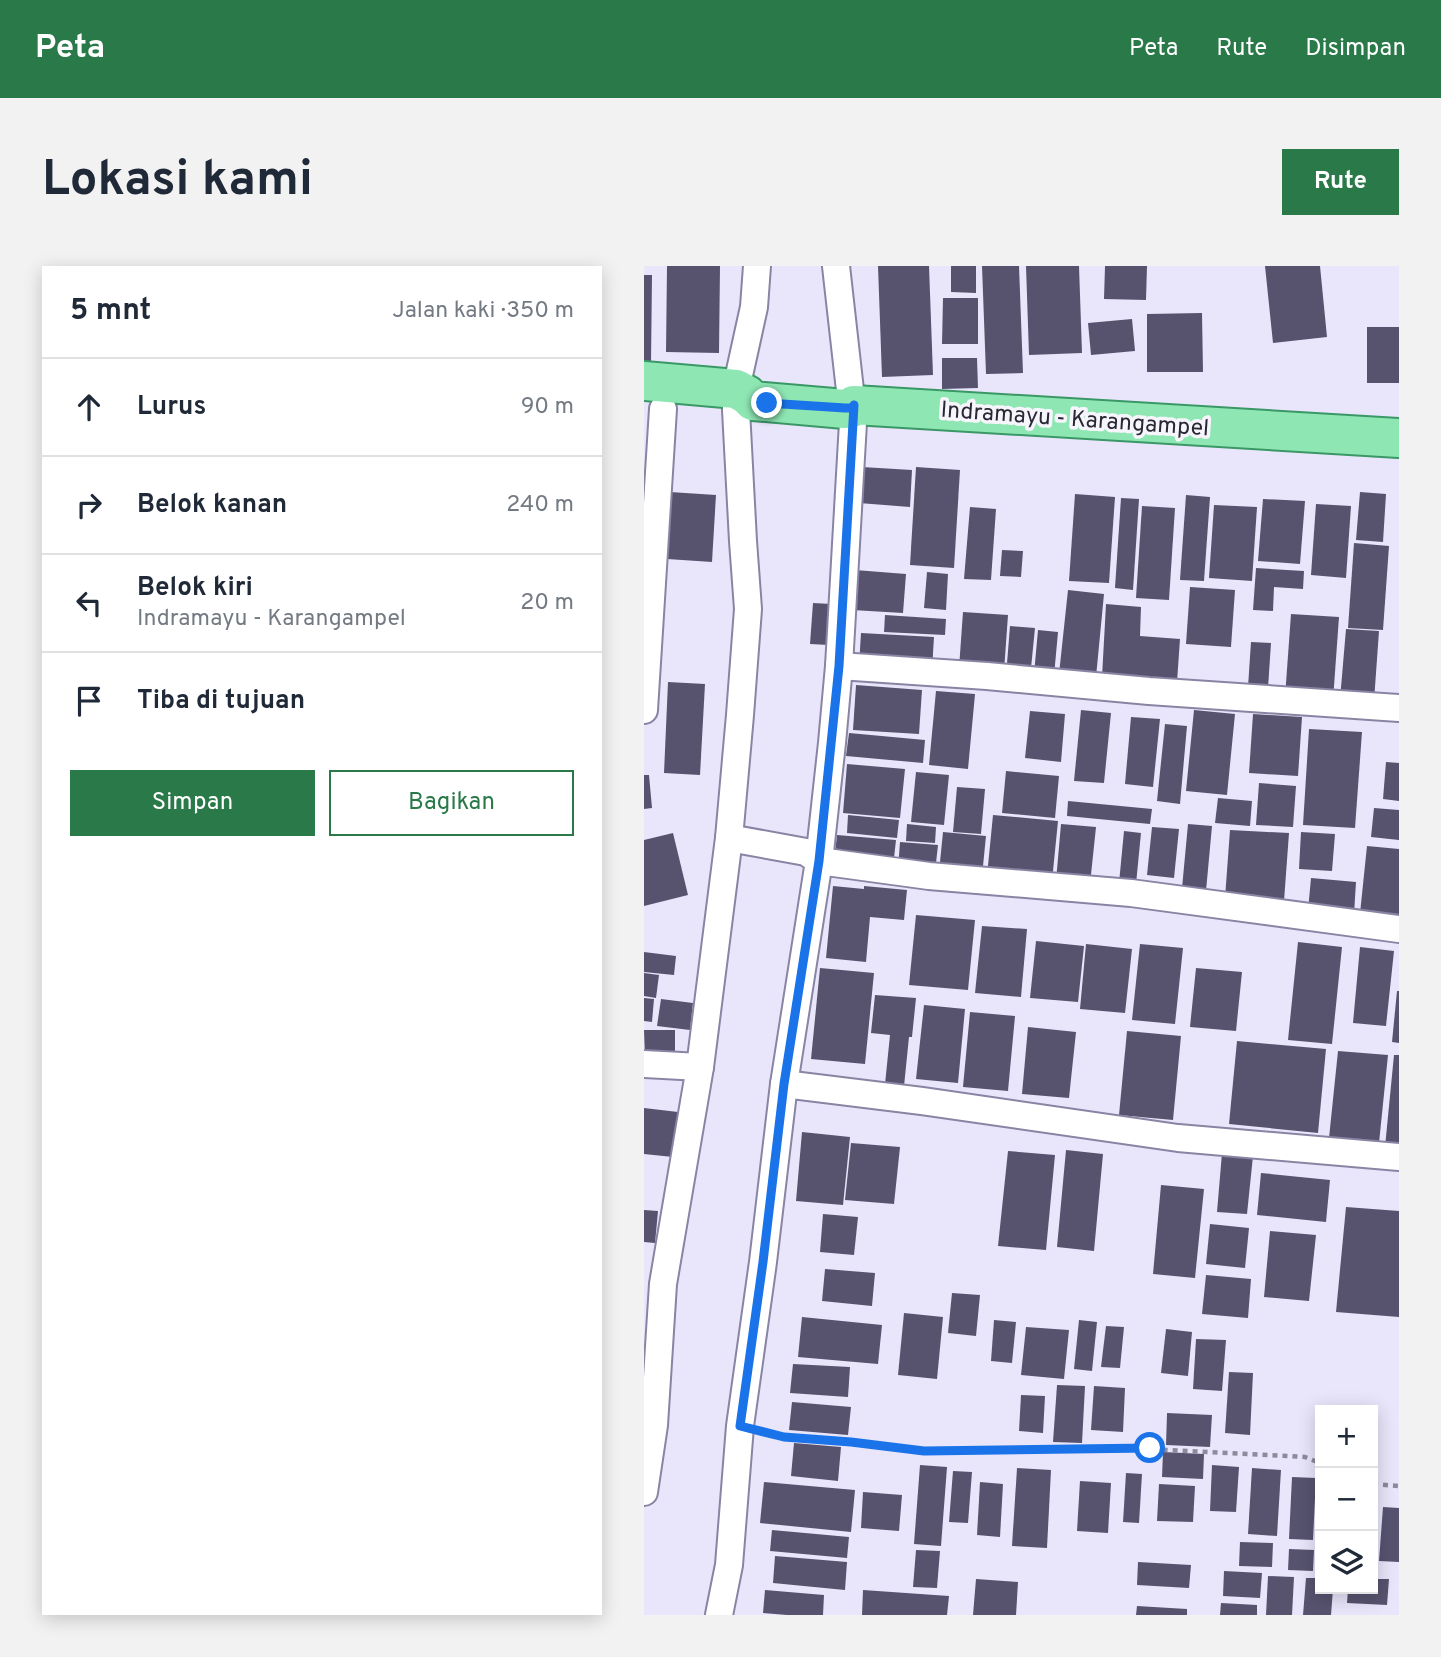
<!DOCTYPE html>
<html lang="id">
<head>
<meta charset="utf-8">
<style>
  body { margin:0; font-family:Overpass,sans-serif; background:#f2f2f3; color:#1f2937 }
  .controls { position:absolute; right:21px; bottom:21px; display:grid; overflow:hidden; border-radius:0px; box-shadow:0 4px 18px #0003 }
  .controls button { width:63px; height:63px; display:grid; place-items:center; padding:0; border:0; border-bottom:2px solid #e0e1e3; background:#fff; color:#1f2937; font:35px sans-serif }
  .stop { position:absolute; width:21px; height:21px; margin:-16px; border:5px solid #1a73e8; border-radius:50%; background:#fff }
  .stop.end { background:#1a73e8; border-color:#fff; box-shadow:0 2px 7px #0008 }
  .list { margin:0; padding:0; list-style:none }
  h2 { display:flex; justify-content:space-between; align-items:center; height:91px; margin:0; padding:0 28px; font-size:30px }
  h2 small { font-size:23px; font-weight:400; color:#747a83 }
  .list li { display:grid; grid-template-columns:46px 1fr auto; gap:21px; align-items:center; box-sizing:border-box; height:98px; padding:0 28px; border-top:2px solid #e0e1e3 }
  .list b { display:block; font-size:26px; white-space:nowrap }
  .list p { margin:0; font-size:23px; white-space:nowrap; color:#747a83 }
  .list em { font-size:23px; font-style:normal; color:#747a83 }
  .actions { display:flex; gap:14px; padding:21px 28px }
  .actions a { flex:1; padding:16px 0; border:2px solid #297949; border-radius:0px; text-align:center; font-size:24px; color:#297949 }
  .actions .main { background:#297949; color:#fff }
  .icon { flex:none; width:38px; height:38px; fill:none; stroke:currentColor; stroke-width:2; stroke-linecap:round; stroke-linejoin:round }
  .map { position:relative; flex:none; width:755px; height:1349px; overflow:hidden; border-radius:0px }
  header { display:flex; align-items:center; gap:42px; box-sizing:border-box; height:98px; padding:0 35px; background:#297949; color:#fff }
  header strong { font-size:33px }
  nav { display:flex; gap:38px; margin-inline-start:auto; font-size:24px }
  .intro { display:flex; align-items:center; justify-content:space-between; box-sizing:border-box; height:168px; padding:0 42px }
  h1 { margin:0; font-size:49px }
  .button { padding:18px 32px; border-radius:0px; background:#297949; color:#fff; font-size:24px; font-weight:700 }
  main { display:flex; gap:42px; padding:0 42px }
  aside { flex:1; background:#fff; border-radius:0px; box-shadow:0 4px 18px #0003 }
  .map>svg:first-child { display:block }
  .building { fill:#57536f }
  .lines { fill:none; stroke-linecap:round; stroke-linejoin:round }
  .minor-casing { stroke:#8884a3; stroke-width:30 }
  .primary-casing { stroke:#3a9866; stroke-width:42 }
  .path { stroke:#8c8a9b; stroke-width:4.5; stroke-dasharray:5 5; stroke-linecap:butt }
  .minor { stroke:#fff; stroke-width:26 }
  .primary { stroke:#8ee6b3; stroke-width:38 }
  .route { stroke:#1a73e8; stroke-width:9 }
  .labels { text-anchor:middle; stroke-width:7; stroke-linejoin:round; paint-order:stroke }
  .street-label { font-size:23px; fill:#292734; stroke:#f6f5fc }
</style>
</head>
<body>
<header>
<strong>Peta</strong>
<nav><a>Peta</a><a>Rute</a><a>Disimpan</a></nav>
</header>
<div class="intro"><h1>Lokasi kami</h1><a class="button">Rute</a></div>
<main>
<aside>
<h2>5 mnt<small>Jalan kaki · 350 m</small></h2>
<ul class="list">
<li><svg class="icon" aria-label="ahead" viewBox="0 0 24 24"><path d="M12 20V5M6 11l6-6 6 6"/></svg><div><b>Lurus</b></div><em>90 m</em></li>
<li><svg class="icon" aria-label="right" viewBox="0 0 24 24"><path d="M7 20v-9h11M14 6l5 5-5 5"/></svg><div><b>Belok kanan</b></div><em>240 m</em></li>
<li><svg class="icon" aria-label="left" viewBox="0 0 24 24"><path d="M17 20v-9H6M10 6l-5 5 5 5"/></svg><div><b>Belok kiri</b><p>Indramayu - Karangampel</p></div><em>20 m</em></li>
<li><svg class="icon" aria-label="arrive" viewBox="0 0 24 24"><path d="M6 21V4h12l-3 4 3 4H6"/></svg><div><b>Tiba di tujuan</b></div></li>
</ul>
<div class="actions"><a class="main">Simpan</a><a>Bagikan</a></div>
</aside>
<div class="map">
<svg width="755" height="1349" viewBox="0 0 755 1349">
  <rect width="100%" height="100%" fill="#e9e6fb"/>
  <g class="building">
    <polygon points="23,0 76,0 75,87 22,86"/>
    <polygon points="234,0 285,0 289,109 238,111"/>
    <polygon points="307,0 332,0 332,27 307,26"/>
    <polygon points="338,0 375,0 379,107 342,108"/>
    <polygon points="382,0 435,0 438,87 385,89"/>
    <polygon points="461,0 503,0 502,34 460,33"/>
    <polygon points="621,0 676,0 683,71 629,77"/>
    <polygon points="0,9 8,9 7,97 0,97"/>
    <polygon points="299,32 334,32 334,78 298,78"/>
    <polygon points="558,47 559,106 503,106 503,48"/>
    <polygon points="488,53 491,85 447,89 444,57"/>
    <rect x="723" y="61" width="32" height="56"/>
    <polygon points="298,92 333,92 334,122 298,123"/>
    <polygon points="218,201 268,204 266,241 215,237"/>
    <polygon points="272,201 316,204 310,302 266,299"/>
    <polygon points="26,226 72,229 68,296 23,293"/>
    <polygon points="716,226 742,228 739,276 712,274"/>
    <polygon points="431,228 471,231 465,317 425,315"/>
    <polygon points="542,229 566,231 560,315 536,314"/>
    <polygon points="477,232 495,233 489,324 471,322"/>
    <polygon points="619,233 661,235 656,298 614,295"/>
    <polygon points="672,238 707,240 702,312 667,309"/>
    <polygon points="570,239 613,241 608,315 565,312"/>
    <polygon points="498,240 531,242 525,334 492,332"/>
    <polygon points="326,241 352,243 347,314 320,313"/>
    <polygon points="710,277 745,280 739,364 704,362"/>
    <polygon points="358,284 379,285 377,311 356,310"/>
    <polygon points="612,302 660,305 659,323 630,321 629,345 609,344"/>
    <polygon points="211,304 262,308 259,347 208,344"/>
    <polygon points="283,306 304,308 302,344 280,342"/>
    <polygon points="546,321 591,324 587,381 542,378"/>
    <polygon points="424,324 460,328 452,411 415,408"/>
    <polygon points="169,337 188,338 185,379 166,378"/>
    <polygon points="462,338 497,341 496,370 536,373 533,416 458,411"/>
    <polygon points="319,346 364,349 360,405 315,402"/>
    <polygon points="647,348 695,351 689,434 641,431"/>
    <polygon points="241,349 302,353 301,369 240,366"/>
    <polygon points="366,360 391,362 386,412 362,410"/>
    <polygon points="702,363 735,365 730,435 696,433"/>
    <polygon points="394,364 414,366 410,410 390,408"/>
    <polygon points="217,367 290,371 288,404 215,400"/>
    <polygon points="607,376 627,377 624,422 604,421"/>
    <polygon points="24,416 61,418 56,509 20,507"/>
    <polygon points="212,419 278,424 275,468 209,464"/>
    <polygon points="292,425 331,428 324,503 285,499"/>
    <polygon points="437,444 467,447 460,517 430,515"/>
    <polygon points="550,444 591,448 583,529 542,525"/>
    <polygon points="386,445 421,448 417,496 381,492"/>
    <polygon points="609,448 658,451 654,510 605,507"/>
    <polygon points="487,451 516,453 509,521 481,518"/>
    <polygon points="521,458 543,460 536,538 513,535"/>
    <polygon points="665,463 718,466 711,562 659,559"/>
    <polygon points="205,467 281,474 279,497 202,490"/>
    <polygon points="742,496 755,497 755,535 739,533"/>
    <polygon points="203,498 261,503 256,552 199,547"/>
    <polygon points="362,505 415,510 411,552 358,547"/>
    <polygon points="272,506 305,509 300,559 267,556"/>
    <polygon points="0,509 5,509 8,542 0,543"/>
    <polygon points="615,517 652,520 649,561 612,559"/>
    <polygon points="313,521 341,523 337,568 309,566"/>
    <polygon points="574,532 608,535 606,560 571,557"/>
    <polygon points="424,535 508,543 506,558 423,550"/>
    <polygon points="730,542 755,544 755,574 727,571"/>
    <polygon points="204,549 255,554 253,572 203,567"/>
    <polygon points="349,549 414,555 408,615 343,610"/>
    <polygon points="263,558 292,561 291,577 262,575"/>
    <polygon points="417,558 452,561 446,618 412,615"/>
    <polygon points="544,558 568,560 562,625 538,622"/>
    <polygon points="508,561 535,563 530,612 503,609"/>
    <polygon points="586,564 645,567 640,635 581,632"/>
    <polygon points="480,565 497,567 492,618 475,617"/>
    <polygon points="299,566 342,570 338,610 295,606"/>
    <polygon points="657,566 691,568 688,605 655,603"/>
    <polygon points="29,567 44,629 0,640 0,574"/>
    <polygon points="193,569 252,574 249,601 190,596"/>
    <polygon points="256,576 294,579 291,606 254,603"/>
    <polygon points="723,580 755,583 755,661 715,657"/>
    <polygon points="667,612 712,616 710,648 664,644"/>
    <polygon points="189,620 220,623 220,620 263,624 260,654 226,651 222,696 182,692"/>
    <polygon points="272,649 331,654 324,724 265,719"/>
    <polygon points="338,660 383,663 377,731 331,727"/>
    <polygon points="392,675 440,680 434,736 386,732"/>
    <polygon points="654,676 698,681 688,778 644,774"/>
    <polygon points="442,678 488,683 481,747 436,743"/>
    <polygon points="496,678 539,682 531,758 488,754"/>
    <polygon points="716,681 750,685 742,760 709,757"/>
    <polygon points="0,686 32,690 30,709 0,706"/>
    <polygon points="176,702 230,707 221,798 167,793"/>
    <polygon points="552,702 598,706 592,765 546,761"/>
    <polygon points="0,707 15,709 12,732 0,730"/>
    <polygon points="753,725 755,725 755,777 748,776"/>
    <polygon points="231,729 272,732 268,771 265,771 259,830 240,828 246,769 227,767"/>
    <polygon points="0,732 10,733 8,756 0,755"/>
    <polygon points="17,733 49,737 46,764 13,760"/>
    <polygon points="280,739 321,743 314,817 272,813"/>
    <polygon points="326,746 371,750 364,825 319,821"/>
    <polygon points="384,761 432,766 425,832 378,828"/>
    <polygon points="0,764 31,764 31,791 1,792"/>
    <polygon points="483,765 537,770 529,854 475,849"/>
    <polygon points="593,775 682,783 674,867 585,858"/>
    <polygon points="694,785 744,789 735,877 685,872"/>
    <polygon points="750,789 755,789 755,883 741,881"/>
    <polygon points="0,842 34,846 29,891 0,888"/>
    <polygon points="158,866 206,871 199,939 152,935"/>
    <polygon points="207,877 256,881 250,938 201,934"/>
    <polygon points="422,884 459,888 450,985 413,981"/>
    <polygon points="364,885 411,889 402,984 354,980"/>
    <polygon points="578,887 609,890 603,948 573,946"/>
    <polygon points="617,907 686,914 682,956 613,949"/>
    <polygon points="517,919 560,923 551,1012 509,1008"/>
    <polygon points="702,941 755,945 755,1051 692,1046"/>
    <polygon points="0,944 14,945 11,977 0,976"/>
    <polygon points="179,948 214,951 210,989 176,986"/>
    <polygon points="566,958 605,962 601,1002 562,998"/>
    <polygon points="626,965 672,969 665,1035 620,1031"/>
    <polygon points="181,1003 231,1007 228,1040 178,1035"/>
    <polygon points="562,1009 607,1013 604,1052 558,1048"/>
    <polygon points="308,1027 336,1029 332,1070 304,1067"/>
    <polygon points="260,1047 299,1051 293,1113 254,1109"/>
    <polygon points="158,1051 238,1059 234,1098 154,1091"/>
    <polygon points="350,1054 372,1056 368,1097 347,1095"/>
    <polygon points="435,1054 453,1056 448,1105 430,1103"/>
    <polygon points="462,1060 480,1061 476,1102 457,1101"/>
    <polygon points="382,1061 425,1064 420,1113 377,1109"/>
    <polygon points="522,1063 548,1066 544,1110 517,1107"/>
    <polygon points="552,1073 582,1074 578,1125 549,1123"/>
    <polygon points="149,1098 206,1101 204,1131 146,1127"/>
    <polygon points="585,1106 609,1107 606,1169 581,1167"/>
    <polygon points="413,1119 441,1120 438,1177 409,1176"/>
    <polygon points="450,1120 481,1122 479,1166 447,1164"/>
    <polygon points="377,1129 401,1130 399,1167 375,1165"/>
    <polygon points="148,1136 207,1141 204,1169 145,1164"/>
    <polygon points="523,1147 568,1149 566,1181 522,1179"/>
    <polygon points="150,1177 197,1181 194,1215 147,1210"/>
    <polygon points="519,1186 560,1188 559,1213 518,1211"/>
    <polygon points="276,1199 303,1201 297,1280 270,1278"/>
    <polygon points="568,1199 595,1201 592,1246 566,1245"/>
    <polygon points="373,1202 407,1204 403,1282 368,1280"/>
    <polygon points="608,1202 637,1204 633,1270 604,1268"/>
    <polygon points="309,1205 328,1206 324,1257 305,1256"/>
    <polygon points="482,1207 498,1208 495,1257 479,1256"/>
    <polygon points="648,1211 672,1212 669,1274 645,1273"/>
    <polygon points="436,1215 467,1217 464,1267 433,1265"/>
    <polygon points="120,1216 211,1224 207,1266 116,1257"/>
    <polygon points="336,1216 359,1218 356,1271 333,1269"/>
    <polygon points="515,1218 551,1220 549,1256 513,1255"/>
    <polygon points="219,1226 258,1229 255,1265 217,1262"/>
    <polygon points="739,1241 755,1242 755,1296 735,1295"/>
    <polygon points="128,1264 205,1271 203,1292 126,1285"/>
    <polygon points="596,1276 629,1277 628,1301 595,1300"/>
    <polygon points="645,1283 670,1284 669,1305 644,1304"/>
    <polygon points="272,1284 296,1285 293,1322 269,1321"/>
    <polygon points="131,1290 203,1296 201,1324 129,1317"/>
    <polygon points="494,1296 547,1299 545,1322 493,1319"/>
    <polygon points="580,1305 618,1307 616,1332 579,1330"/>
    <polygon points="624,1310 650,1311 648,1349 622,1349"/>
    <polygon points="662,1312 676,1312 676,1323 689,1323 687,1349 659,1349"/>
    <polygon points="332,1313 374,1316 372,1349 329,1349"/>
    <polygon points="729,1313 745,1313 743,1339 703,1337 704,1323 729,1323"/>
    <polygon points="121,1324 180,1329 179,1349 143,1349 119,1347"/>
    <polygon points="219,1324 305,1330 303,1349 218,1349"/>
    <polygon points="577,1337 613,1339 613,1349 576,1349"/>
    <polygon points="493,1340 543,1343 543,1349 492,1349"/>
  </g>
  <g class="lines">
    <defs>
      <g id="minor">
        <polyline points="192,0 208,142"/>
        <polyline points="195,400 343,410 505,425 755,442"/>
        <polyline points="0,444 19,143"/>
        <polyline points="85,572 162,586 175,595 285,610 487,627 755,663"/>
        <polyline points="0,798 56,801"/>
        <polyline points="140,818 278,835 534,872 755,891"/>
        <polyline points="0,1226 10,1159 19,1018 56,801 85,572 96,449 104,343 99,275 92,144 92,123 110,41 113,0"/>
        <polyline points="75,1349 85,1299 96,1160 119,996 140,818 175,595 188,477 195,400 210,139"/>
      </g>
      <polyline id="primary" points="0,115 92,123 103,129 109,135 201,143 208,142 210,139 755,172"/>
    </defs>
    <use href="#minor" class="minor-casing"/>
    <use href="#primary" class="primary-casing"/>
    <g class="path">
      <polyline points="120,1166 140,1171 207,1176 280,1185 321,1184 506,1183 661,1191 676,1197"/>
      <polyline points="729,1218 755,1220"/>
    </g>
    <use href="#minor" class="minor"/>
    <use href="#primary" class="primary"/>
  </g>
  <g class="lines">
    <polyline class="route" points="123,137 201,142 208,142 210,139 195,400 175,595 140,818 119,996 96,1160 140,1171 207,1176 280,1185 506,1182"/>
  </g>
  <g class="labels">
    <g class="street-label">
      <text transform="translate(431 152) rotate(4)" y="8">Indramayu - Karangampel</text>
    </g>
  </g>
</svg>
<div class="controls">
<button>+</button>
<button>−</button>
<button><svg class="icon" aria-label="layers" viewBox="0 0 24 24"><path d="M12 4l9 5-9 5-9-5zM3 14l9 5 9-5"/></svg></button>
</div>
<div class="stop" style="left:506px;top:1182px"></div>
<div class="stop end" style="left:123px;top:137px"></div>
</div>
</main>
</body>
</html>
